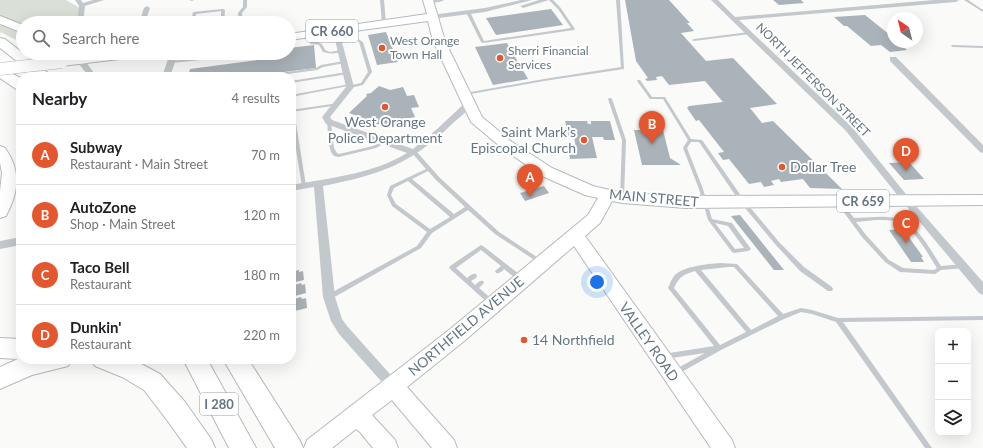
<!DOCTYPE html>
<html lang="en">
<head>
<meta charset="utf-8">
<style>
  body { margin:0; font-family:Lato,sans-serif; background:#f6f6f6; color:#202124 }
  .controls { position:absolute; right:12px; bottom:12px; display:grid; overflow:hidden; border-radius:8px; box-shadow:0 4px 16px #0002 }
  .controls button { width:36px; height:36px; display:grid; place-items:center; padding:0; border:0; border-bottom:1px solid #e0e0e0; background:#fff; color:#202124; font:20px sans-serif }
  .compass { position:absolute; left:887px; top:12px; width:36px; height:36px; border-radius:50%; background:#fff; box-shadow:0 4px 16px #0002; rotate:325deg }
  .you { position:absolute; left:597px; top:282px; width:14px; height:14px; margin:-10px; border:3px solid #fff; border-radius:50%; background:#1a73e8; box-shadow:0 0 0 6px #1a73e833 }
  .badge { display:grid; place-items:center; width:26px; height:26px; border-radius:50%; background:#e4572e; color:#fff; font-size:13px; font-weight:700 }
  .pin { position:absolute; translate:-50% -33px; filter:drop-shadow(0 1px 2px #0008) }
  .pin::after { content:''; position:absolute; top:21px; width:14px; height:12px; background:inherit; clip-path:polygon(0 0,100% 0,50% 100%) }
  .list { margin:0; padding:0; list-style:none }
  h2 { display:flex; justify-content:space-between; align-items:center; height:52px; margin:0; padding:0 16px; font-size:17px }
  h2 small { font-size:13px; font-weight:400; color:#757577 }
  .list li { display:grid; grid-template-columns:26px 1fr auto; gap:12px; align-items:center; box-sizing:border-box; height:60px; padding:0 16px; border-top:1px solid #e0e0e0 }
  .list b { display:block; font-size:15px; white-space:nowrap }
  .list p { margin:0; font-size:13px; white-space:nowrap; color:#757577 }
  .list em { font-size:13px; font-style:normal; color:#757577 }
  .icon { flex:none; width:22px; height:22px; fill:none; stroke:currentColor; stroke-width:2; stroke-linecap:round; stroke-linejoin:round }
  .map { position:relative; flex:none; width:983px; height:448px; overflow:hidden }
  .search { position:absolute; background:#fff; box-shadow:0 4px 16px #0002; left:16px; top:16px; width:280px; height:44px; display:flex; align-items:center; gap:10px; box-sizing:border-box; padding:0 14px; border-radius:22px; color:#757577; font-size:15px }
  .panel { position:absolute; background:#fff; box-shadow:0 4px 16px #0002; left:16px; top:72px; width:280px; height:292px; border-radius:16px }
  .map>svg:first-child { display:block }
  .green { fill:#dadfd7 }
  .building { fill:#aab3b9 }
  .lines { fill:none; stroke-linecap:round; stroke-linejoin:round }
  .primary-casing { stroke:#b5babe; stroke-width:2 }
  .highway-casing { stroke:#b4b9bd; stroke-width:2 }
  .lane { fill:#c3c8cc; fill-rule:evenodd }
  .street { fill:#c3c8cc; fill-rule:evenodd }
  .primary { fill:#fff; fill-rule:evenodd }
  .highway { fill:#fff; fill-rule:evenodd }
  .primary-bridge-casing { stroke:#b5babe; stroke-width:13; stroke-linecap:butt }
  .primary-bridge { stroke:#fff; stroke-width:12 }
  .poi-dot { fill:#e4572e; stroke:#fff; stroke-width:1.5 }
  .labels { text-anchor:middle; stroke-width:4; stroke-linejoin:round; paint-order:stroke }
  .far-poi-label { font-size:12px; fill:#657683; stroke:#fff; text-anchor:start }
  .far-street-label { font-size:12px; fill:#657683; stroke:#fff }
  .shield { fill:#fff; stroke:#939fa8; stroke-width:1 }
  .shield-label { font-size:13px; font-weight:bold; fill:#657683 }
  .poi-label { font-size:14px; fill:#657683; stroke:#fff; text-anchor:start }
  .street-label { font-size:14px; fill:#657683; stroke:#fff }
</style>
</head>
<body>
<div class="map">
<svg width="983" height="448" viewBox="0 0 983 448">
  <rect width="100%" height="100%" fill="#fafaf8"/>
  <polygon class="green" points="0,0 66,0 78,7 90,23 23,23 23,43 0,32"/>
  <g class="building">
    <polygon points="625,0 669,0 690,23 687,23 694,31 681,33 706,61 733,58 777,104 750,108 762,123 773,121 842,189 810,188 803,179 781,182 779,179 771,181 774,185 764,187 761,182 749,184 729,159 723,160 718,153 724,152 699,120 696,121 687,108 689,106 723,102 705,81 669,85 662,76 656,77 657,80 647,81 645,79 648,78 636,61"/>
    <polygon points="773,0 801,0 804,3 779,5"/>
    <polygon points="551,9 563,25 496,35 486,18"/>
    <polygon points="865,15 890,35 888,35 893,39 893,42 897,42 907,50 890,52 881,45 871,46 847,26 844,26 834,17"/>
    <polygon points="386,32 398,62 377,65 368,35"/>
    <polygon points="507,43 528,79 493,85 475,47"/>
    <polygon points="314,45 316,68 243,77 188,77 190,69 281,57 282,53 289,53 289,48"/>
    <polygon points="379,86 390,90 403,87 407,96 414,95 419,107 411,108 415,117 401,120 393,128 381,124 376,125 375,122 349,113 367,96 366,94 371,93"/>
    <polygon points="565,121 587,121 588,124 591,124 591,121 610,121 615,140 604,140 603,137 592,137 597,158 570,159 569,153 577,153 574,137 569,137"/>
    <polygon points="634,130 663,130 670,158 681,165 642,165"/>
    <polygon points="909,162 924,179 904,180 889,163"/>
    <polygon points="544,186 549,193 525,201 520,193"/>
    <polygon points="740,215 784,270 774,270 731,216"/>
    <polygon points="903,229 923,257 921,257 924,262 911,262 889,230"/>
    <polygon points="299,270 299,272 303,271 304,280 291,283 291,272"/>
    <polygon points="301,283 302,285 305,284 306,293 291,297 291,286"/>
    <polygon points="301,297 302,299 306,298 307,308 291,312 291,300"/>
  </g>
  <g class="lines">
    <defs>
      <g id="primary">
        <polygon points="423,0 433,0 445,41 482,117 512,142 552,168 593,186 622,193 686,196 983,195 983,205 686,208 622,203 612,201 600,223 585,236 732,440 735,448 711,448 574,246 463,342 407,387 454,440 457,448 432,448 392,400 372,415 395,440 398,448 373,448 360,432 356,429 332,448 304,448 307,440 449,330 588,215 598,198 585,195 542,176 502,148 471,122 433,41 428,21 289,40 289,34 427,14"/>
        <polygon points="112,53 150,53 148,55 144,56 62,66 58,64 56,62 58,60 62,58"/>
        <path d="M 0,146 L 5,148 C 21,170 19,192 6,216 L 0,218 L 0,191 L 2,173 L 0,163 Z"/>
      </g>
      <g id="highway">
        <polygon points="0,16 23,25 23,33 0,24"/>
        <polygon points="0,38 5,39 53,77 37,77 0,48"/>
        <path d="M 61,53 L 78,53 L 87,60 L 85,63 C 77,65 66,60 61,53 Z"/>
        <polygon points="0,68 21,78 21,90 16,89 0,78"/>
        <polygon points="0,338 21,339 21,359 72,359 68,366 32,375 0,389 0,367 18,359 0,358"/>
        <polygon points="91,359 132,359 160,374 185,402 211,439 215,448 187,448 167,420 144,390 122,377 95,366"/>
        <polygon points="183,359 207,359 256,448 229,448"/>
        <polygon points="223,359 248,359 299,439 303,448 275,448"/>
      </g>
    </defs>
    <use href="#primary" class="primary-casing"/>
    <use href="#highway" class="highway-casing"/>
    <g class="lane">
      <polygon points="189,0 194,0 192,1"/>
      <polygon points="243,0 247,0 247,7 242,13 243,23 239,23 238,13 243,7"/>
      <polygon points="380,0 384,0 386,24 384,25 382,24"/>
      <polygon points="549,0 553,0 560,7 575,29 574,30 483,43 481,42 466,12 468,11 470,12 484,41 571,28 558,9"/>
      <polygon points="616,0 620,0 624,69 544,81 465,95 463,94 465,93 544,79 621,67"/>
      <polygon points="964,0 968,0 983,10 983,12"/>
      <polygon points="223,9 225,10 224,23 220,23 220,21 206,23 196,23 198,22 221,19 221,11 196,14 195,23 191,23 193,12"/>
      <polygon points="749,32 751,33 750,34 694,41 692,40 694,39"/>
      <polygon points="358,39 363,42 372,72 363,85 350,88 349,88 348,86 291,97 291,95 350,84 351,84 352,85 361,83 368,72 359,42 357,41 339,43 337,42 339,41"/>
      <path d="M 310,42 C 319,41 322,42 325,50 L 330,52 L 341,50 L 343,51 C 336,54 330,54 323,52 L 319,45 L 310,44 Z"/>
      <polygon points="952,45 983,46 983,48 953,47 951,46"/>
      <polygon points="249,53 262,53 260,54 171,63 169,62 171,61"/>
      <polygon points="344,61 346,62 345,63 323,67 317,70 266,77 256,77 258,76 316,68 321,65"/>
      <polygon points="347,72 349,73 348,74 291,83 291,81"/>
      <path d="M 638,80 L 640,80 L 652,97 L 665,97 L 691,139 L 702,140 L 744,200 L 779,242 L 804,267 L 832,287 L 833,289 L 832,291 L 828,291 L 800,271 L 775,244 L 740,202 L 699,142 L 691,142 L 687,148 L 703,189 L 712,219 L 732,223 L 751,249 L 750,250 L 748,251 L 734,253 L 732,252 L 708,220 L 699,189 L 683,148 L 688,140 L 663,99 L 650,99 L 637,81 ZM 715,223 L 728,226 L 744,248 L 735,249 Z"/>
      <polygon points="609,98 611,98 612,99 626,140 624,198 622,200 620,198 622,140 608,99"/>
      <polygon points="338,103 339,103 339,105 291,112 291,110"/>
      <path d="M 328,121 L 330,121 L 331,122 L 334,148 L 337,153 L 339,154 L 373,146 L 385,141 L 387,142 L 376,148 L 339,157 C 337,157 334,156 333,155 C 328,149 328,130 327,122 Z"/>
      <polygon points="294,122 296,123 306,186 304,188 302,186 292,125 291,125 291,123"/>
      <path d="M 412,151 L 416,151 L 440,178 L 499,232 L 543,261 L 544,262 L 543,263 L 539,263 L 495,234 L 468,210 L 432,233 L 421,248 L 331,299 L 327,299 L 326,297 L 327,295 L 417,246 L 427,232 L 392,206 L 387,195 L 390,186 L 426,169 L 412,153 ZM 428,171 L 436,180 L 465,207 L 454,214 L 412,179 ZM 408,181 L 450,217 L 430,229 L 396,204 L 391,195 L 394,188 Z"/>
      <path d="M 839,200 L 841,201 L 854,218 C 865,218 877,216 888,217 C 916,219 927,245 941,266 L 963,264 L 965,264 L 966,266 L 965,268 L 941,270 L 935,274 L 900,272 L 885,262 L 862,237 L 837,203 L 837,201 ZM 876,220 C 884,220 892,220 898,222 C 915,228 927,253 937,268 L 934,270 L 903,268 L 889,260 L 866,235 L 856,222 Z"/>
      <path d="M 481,245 L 483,246 L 523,277 L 524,279 L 523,281 L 519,281 L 504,269 C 502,271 500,274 496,273 L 495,271 L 501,266 L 481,250 L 456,268 L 467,278 C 470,276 472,273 476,274 L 477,276 L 476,278 L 471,281 L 475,285 C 478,283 479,280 483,281 L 484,283 L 479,288 L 493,300 L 494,302 L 493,304 L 489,304 L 449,268 L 450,266 Z"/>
      <path d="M 720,263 L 737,264 L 783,314 L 801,308 L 812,310 L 838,318 L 983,316 L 983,320 L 843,322 L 932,448 L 925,448 L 836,322 L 812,314 L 801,312 L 784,319 L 721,350 L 678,374 L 676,375 L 674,374 L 673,372 L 674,370 L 705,353 L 665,359 L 663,358 L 662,356 L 663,354 L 714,346 L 668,288 C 670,284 671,280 674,276 C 683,266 707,264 720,263 ZM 728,267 L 734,267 L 778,316 L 751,330 L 701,270 ZM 695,271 L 746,332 L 720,345 L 674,288 C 679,277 684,274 695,271 Z"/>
    </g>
    <g class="street">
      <polygon points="75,0 81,0 83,3 93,0 104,0 85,6 83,23 77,23 79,6"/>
      <path d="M 426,0 L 444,0 C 440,3 431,3 426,2 Z"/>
      <polygon points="521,0 532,0 485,12 431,19 428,17 431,15 485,8"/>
      <polygon points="539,0 549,0 523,8 520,6"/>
      <polygon points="711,0 718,0 735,17 934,0 959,0 956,2 739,20 852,127 909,198 983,282 983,295 979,293 903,202 846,131"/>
      <polygon points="147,6 150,8 145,23 139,23 144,8"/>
      <path d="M 336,29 L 339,31 L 354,87 L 330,117 L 332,120 L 413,149 L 436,130 L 466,102 L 472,102 L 473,104 C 467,112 458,118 451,125 C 410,165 378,175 323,186 L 335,297 L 342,319 L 347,326 L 397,382 L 399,386 L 397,390 L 393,392 L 389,390 L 339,334 L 331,321 L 323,297 L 314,187 L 291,191 L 291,185 C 330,178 373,174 407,153 L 326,124 L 322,117 L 346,87 L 333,31 Z"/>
      <polygon points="170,53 178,53 170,77 162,77"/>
      <polygon points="890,57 896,57 983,145 983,153 980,152 890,61"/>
      <polygon points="77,58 83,58 97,77 89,77 76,60"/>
      <polygon points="21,237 21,245 0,249 0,241"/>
    </g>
    <use href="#primary" class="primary"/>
    <use href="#highway" class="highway"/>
    <defs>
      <polyline id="primary-bridge" points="0,69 62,62"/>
    </defs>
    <use href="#primary-bridge" class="primary-bridge-casing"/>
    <use href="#primary-bridge" class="primary-bridge"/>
  </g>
  <g class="poi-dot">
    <circle cx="382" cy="48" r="4"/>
    <circle cx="500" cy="58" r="4"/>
    <circle cx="385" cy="107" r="4"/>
    <circle cx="584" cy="140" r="4"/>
    <circle cx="782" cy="167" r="4"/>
    <circle cx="524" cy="340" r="4"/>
  </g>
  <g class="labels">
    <g class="far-poi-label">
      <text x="390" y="45">West Orange<tspan x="390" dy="14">Town Hall</tspan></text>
      <text x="508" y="55">Sherri Financial<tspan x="508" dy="14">Services</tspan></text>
    </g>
    <g class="far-street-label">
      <text transform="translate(813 80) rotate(45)" y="4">NORTH JEFFERSON STREET</text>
    </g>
    <g class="shield">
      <rect x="306" y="20" width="52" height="22" rx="3"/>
      <rect x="837" y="190" width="52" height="22" rx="3"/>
      <rect x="200" y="393" width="38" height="22" rx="3"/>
    </g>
    <g class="shield-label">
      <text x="332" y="36">CR 660</text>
      <text x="863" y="206">CR 659</text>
      <text x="219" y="409">I 280</text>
    </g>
    <g class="poi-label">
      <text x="385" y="127" text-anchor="middle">West Orange<tspan x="385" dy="16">Police Department</tspan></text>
      <text x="576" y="137" text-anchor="end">Saint Mark's<tspan x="576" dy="16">Episcopal Church</tspan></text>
      <text x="790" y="172">Dollar Tree</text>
      <text x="532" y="345">14 Northfield</text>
    </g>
    <g class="street-label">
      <text transform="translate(654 198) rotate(5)" y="5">MAIN STREET</text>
      <text transform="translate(466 326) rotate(-40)" y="5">NORTHFIELD AVENUE</text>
      <text transform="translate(649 342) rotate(55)" y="5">VALLEY ROAD</text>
    </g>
  </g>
</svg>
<div class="controls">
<button>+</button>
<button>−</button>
<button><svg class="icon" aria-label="layers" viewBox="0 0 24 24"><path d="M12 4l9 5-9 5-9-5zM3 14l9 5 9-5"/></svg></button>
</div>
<svg class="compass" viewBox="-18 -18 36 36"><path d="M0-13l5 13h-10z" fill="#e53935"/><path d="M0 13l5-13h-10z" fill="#757577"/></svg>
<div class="you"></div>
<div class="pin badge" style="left:530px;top:197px">A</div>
<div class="pin badge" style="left:652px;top:144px">B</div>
<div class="pin badge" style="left:906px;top:243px">C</div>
<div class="pin badge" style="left:906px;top:171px">D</div>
<div class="search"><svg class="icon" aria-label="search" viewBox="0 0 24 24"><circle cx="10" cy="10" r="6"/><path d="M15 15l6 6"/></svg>Search here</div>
<section class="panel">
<h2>Nearby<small>4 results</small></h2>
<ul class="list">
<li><span class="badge">A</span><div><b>Subway</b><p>Restaurant · Main Street</p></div><em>70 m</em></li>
<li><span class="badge">B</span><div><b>AutoZone</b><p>Shop · Main Street</p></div><em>120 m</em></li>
<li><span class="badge">C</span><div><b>Taco Bell</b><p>Restaurant</p></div><em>180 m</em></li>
<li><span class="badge">D</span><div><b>Dunkin'</b><p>Restaurant</p></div><em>220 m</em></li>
</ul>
</section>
</div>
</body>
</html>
